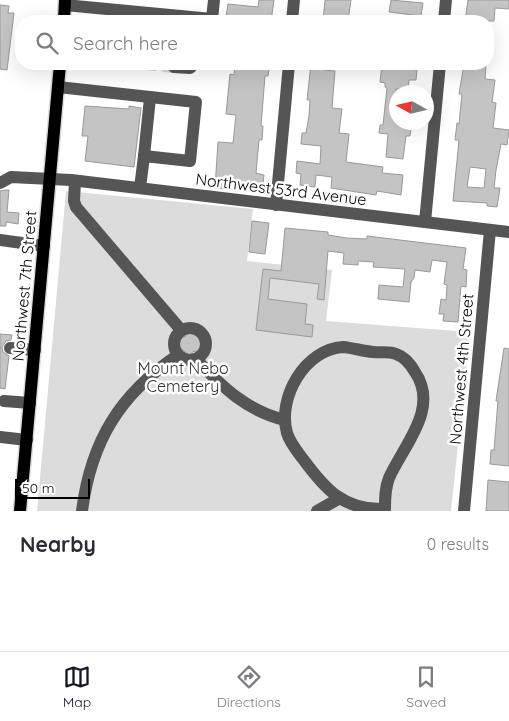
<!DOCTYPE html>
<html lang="en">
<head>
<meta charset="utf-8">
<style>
  body { margin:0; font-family:Quicksand,sans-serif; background:#f2f2f3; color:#2b2b33 }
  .compass { position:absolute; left:389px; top:85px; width:45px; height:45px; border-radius:50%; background:#fff; box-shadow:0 5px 20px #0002; rotate:278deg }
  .scale { position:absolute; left:15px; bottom:12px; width:75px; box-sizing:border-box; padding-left:5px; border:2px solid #000; border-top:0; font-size:14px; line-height:18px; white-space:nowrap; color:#000; -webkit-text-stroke:4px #fff; paint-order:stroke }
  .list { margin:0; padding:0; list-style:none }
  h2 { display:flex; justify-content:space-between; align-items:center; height:65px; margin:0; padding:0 20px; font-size:21px }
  h2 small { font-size:16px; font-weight:400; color:#7c7c81 }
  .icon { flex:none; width:28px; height:28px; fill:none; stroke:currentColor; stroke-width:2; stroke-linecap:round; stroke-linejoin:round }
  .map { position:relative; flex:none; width:509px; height:511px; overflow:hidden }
  .search { position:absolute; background:#fff; box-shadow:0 5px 20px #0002; left:15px; right:15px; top:15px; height:55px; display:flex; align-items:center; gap:12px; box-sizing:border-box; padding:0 18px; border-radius:20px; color:#7c7c81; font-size:19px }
  .sheet { height:140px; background:#fff }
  nav { display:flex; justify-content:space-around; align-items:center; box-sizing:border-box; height:70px; border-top:1px solid #e1e1e2; background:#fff; font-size:14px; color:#7c7c81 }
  nav a { display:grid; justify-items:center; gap:2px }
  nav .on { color:#111827 }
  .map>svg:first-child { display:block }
  .green { fill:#dcdcdc }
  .building { fill:#c4c4c4; stroke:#999; fill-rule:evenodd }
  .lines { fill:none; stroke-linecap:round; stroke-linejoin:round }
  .minor-tunnel { stroke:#d9d9d9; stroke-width:12; stroke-dasharray:12 6; stroke-linecap:butt }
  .major-casing { stroke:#dbdbdb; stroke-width:15 }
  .minor { stroke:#555; stroke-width:12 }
  .major { stroke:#000; stroke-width:12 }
  .labels { text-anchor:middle; stroke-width:5; stroke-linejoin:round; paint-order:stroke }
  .street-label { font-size:16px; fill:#000; stroke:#fff }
  .park-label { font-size:16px; fill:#333; stroke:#fff }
</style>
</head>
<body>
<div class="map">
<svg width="509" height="511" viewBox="0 0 509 511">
  <rect width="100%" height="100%" fill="#fff"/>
  <polygon class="green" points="66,191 253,209 247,261 332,270 326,321 470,332 451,511 37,511"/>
  <g class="building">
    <polygon points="259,0 274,0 271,21 240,21 240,18 226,17 228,4 258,7"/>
    <polygon points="325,0 351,0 348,21 323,21"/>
    <polygon points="391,0 423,3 421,16 389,12"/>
    <polygon points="468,0 509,0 509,9 495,8 494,21 465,21"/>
    <polygon points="0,5 9,6 8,13 14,13 7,70 0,69"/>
    <polygon points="235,64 270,64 268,76 265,76 261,126 263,126 262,140 259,140 256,173 264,175 262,192 252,191 253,186 236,184 235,190 215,188 218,142 233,143 236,115 226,114 230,74 234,75"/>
    <polygon points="311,64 324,64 324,70 335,71 332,108 342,109 339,133 349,134 346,162 383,167 382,173 403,175 401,195 377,191 376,195 331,188 332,177 316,175 315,187 300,185 301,174 296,173 297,161 320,164 321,146 301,144 302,133 306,133 309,116 310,100 307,100"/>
    <polygon points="382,64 400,64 399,68 417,70 416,80 409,80 408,90 396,89 396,122 412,123 410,136 406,136 403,159 386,157 388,134 379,133 380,125 383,125 387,88 385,87 385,83 380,82"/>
    <path d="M 464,64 L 486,64 L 485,79 L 495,80 L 492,102 L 496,103 L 493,128 L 509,130 L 507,145 L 501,144 L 496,170 L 494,188 L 500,188 L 497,207 L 487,206 L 487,203 L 453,201 L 459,140 L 455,140 L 457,123 L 459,124 L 462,94 L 459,94 ZM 470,167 L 486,169 L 484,188 L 467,187 Z"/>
    <polygon points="85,106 129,109 129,106 141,108 134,167 85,161 88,136 82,136"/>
    <polygon points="5,190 9,190 7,212 19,213 18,224 6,222 6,226 0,226 0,191"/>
    <polygon points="252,221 269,223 265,254 249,252"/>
    <polygon points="285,228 328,232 328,235 347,238 367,239 367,236 466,248 463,269 467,270 466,287 461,286 458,322 443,321 444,314 439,314 441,299 446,300 447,285 444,284 447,262 432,260 430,272 415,270 414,278 411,282 409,302 378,299 379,285 403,287 405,269 373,267 374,262 358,261 358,265 343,264 344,253 328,251 324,300 317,299 319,284 270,278 268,299 307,304 305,324 313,325 312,337 256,330 263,269 281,271"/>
    <polygon points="189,332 199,336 202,343 199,352 194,351 189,355 179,347 179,343 181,338 186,336"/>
    <polygon points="0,334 12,335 11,340 6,341 2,347 3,352 9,356 5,389 0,388"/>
    <polygon points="504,348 509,349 509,466 490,464 491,450 494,450 498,401 496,401"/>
    <polygon points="488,480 509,482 509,511 486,511"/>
  </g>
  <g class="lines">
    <polyline class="minor-tunnel" points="145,64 174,67"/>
    <defs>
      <g id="major">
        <polyline points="64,21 65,0"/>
        <polyline points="20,511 60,64"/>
      </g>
    </defs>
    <use href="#major" class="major-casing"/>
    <g class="minor">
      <polyline points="65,5 212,19 214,0"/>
      <polyline points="292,21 294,0"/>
      <polyline points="444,21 446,0"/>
      <polyline points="174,67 190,68 194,64"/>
      <polyline points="58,87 196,102 190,161 144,156 140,188"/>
      <polyline points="144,156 150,98"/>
      <polyline points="75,181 74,201 76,207 181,330"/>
      <polyline points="0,183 11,177 71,180 509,232"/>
      <polyline points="276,205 289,64"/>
      <polyline points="425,222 440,64"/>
      <polyline points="0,240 44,246"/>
      <circle cx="190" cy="344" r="16"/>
      <path d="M 343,347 C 353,348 363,351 373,352 C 381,353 389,351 396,354 C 405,357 411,365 415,372 C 440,409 403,446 389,478 C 385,488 385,498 385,509 C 344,511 325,489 303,459 C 297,451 290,443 287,433 C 277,398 305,349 343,347 Z"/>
      <polyline points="10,348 35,350"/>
      <path d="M 196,359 C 222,387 247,411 285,420"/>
      <polyline points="4,401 30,403"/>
      <polyline points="0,437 27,440"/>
      <path d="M 82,511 C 91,441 120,394 178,355"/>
      <polyline points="317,511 340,498"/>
      <polyline points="464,511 490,230"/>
    </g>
    <use href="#major" class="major"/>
  </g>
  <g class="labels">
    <g class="street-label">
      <text transform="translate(281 189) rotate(7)" y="6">Northwest 53rd Avenue</text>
      <text transform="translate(24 286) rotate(-85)" y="6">Northwest 7th Street</text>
      <text transform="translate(461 369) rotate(-85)" y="6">Northwest 4th Street</text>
    </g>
    <g class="park-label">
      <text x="183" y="374">Mount Nebo<tspan x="183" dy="18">Cemetery</tspan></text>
    </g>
  </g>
</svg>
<svg class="compass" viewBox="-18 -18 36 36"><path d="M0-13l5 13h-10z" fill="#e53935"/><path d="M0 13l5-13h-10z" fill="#7c7c81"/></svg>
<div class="scale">50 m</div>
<div class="search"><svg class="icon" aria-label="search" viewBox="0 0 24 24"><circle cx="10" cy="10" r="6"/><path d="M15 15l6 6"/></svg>Search here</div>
</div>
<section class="sheet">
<h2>Nearby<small>0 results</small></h2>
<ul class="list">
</ul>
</section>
<nav>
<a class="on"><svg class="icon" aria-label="map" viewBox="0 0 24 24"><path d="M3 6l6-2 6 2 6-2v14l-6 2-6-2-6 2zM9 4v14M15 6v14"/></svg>Map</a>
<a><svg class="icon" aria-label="directions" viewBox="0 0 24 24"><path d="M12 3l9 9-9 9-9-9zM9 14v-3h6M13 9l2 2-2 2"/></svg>Directions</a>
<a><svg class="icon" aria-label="saved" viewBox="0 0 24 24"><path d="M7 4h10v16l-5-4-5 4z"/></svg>Saved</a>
</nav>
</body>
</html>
